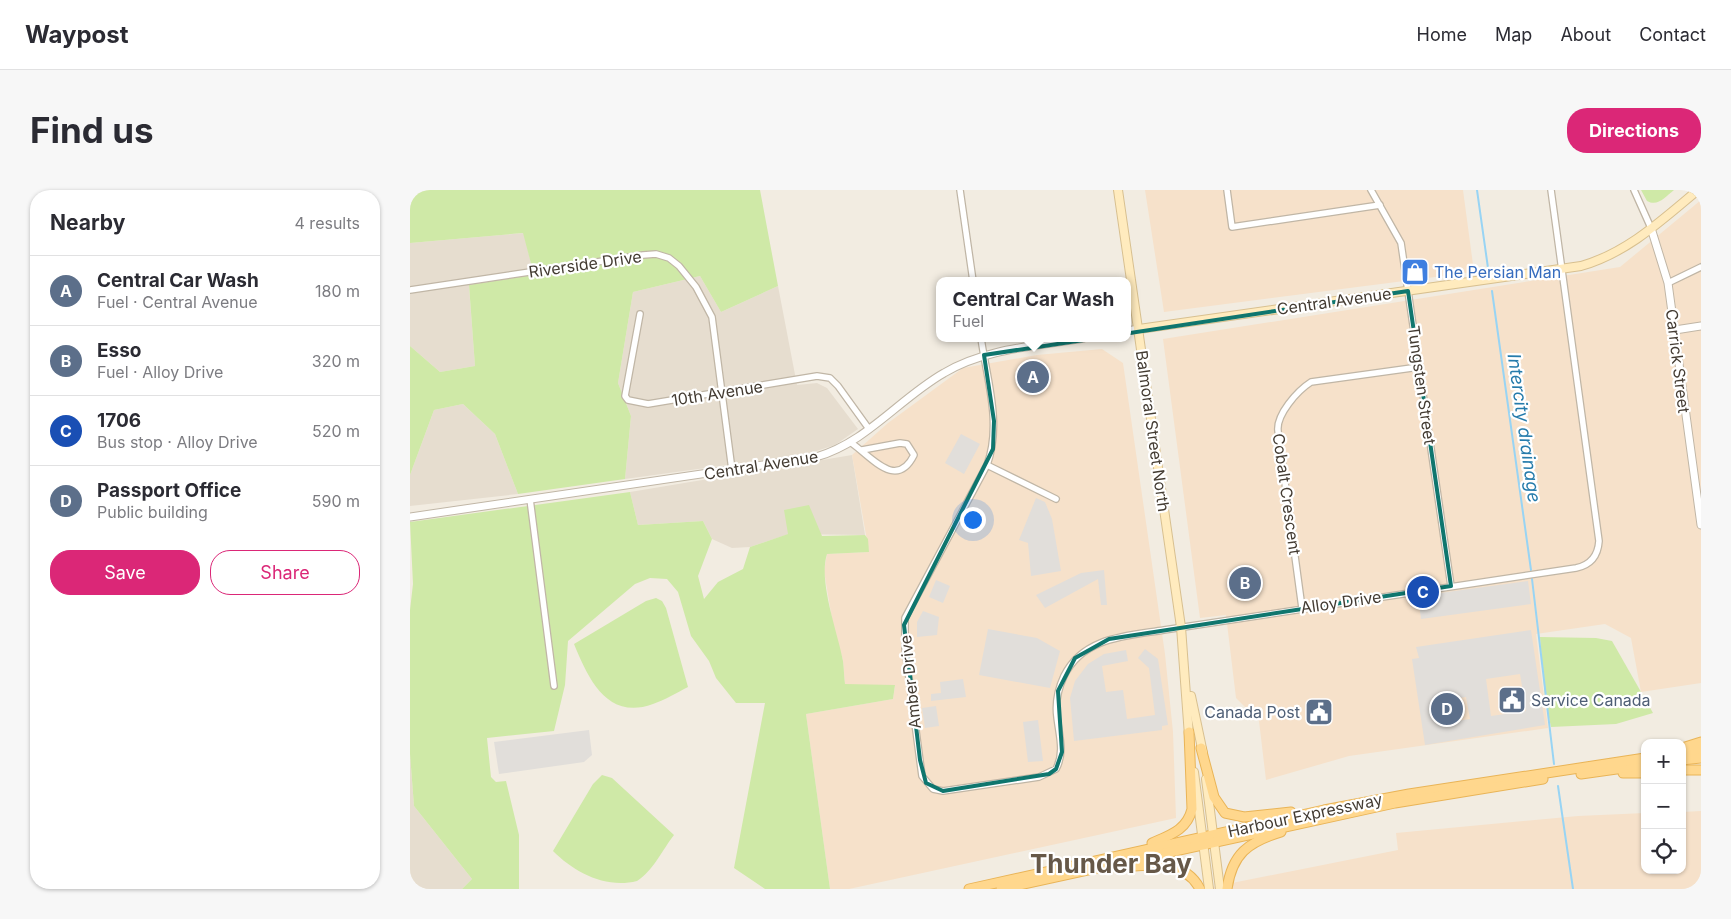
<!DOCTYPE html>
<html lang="en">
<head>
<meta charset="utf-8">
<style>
  body { margin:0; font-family:Inter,sans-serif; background:#f7f7f7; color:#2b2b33 }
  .controls { position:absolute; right:15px; bottom:15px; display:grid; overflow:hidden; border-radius:10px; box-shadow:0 1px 4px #0004 }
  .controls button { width:45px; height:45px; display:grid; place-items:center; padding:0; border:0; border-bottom:1px solid #e1e1e2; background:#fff; color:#2b2b33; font:25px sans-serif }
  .you { position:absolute; left:562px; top:329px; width:18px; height:18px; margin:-12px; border:4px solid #fff; border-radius:50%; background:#1a73e8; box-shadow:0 0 0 8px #1a73e833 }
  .badge { display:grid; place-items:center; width:32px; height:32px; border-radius:50%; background:#db2777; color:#fff; font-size:16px; font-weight:700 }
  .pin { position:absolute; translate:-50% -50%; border:2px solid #fff; box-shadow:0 1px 5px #0006 }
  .popup { position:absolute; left:526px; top:87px; width:195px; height:65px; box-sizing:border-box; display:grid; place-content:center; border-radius:10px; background:#fff; filter:drop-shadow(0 1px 4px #0005); font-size:16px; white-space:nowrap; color:#7c7c81 }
  .popup b { font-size:19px; color:#2b2b33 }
  .popup::after { content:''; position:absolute; left:50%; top:100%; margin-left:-10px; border:10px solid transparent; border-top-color:#fff }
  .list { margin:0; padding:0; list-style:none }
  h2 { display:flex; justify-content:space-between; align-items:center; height:65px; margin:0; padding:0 20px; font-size:21px }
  h2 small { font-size:16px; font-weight:400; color:#7c7c81 }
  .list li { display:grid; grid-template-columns:32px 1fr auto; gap:15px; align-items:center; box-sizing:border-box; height:70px; padding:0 20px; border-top:1px solid #e1e1e2 }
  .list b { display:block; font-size:19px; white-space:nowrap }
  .list p { margin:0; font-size:16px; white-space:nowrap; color:#7c7c81 }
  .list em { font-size:16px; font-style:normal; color:#7c7c81 }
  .actions { display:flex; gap:10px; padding:15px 20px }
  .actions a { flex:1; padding:11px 0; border:1px solid #db2777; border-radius:20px; text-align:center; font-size:18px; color:#db2777 }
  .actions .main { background:#db2777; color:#fff }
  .icon { flex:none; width:28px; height:28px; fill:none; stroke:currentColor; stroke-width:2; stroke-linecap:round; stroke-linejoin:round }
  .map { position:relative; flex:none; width:1291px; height:699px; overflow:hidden; border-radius:20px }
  header { display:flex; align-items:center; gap:30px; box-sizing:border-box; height:70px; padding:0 25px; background:#fff; border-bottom:1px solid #e1e1e2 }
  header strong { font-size:24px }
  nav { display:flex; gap:28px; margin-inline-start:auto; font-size:18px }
  .intro { display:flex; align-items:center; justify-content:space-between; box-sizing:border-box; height:120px; padding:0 30px }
  h1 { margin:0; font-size:35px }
  .button { padding:12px 22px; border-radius:20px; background:#db2777; color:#fff; font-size:18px; font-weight:700 }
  main { display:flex; gap:30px; padding:0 30px }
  aside { flex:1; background:#fff; border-radius:20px; box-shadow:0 1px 4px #0004 }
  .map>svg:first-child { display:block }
  .residential { fill:#e6ddcf }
  .commercial { fill:#f6e1ca }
  .green { fill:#cfe9a7 }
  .parking { fill:#e1deda; fill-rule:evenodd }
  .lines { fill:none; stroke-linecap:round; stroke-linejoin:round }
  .stream { stroke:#98d4f4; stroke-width:2 }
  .minor-casing { stroke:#c0b6a6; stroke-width:8 }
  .tertiary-casing { stroke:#c0b6a6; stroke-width:9 }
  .secondary-casing { stroke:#d8c090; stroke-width:10 }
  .primary-casing { stroke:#e9b457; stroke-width:11 }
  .minor { stroke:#fff; stroke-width:5.5 }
  .tertiary { stroke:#fff; stroke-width:7 }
  .secondary { stroke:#ffebbe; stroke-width:8 }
  .primary { stroke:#ffd78d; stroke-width:9 }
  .marked { fill:none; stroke:#0f766e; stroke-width:4; stroke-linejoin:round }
  .labels { text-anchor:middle; stroke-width:4.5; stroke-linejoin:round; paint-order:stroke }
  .street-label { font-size:16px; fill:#433b32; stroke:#fff }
  .shop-label { font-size:16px; fill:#366cbe; stroke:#fff; text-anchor:start }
  .service-label { font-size:16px; fill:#4e5e75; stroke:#fff; text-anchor:start }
  .water-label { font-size:18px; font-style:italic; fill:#257bab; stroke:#fff }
  .town-label { font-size:26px; font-weight:bold; fill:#665848; stroke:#fff }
</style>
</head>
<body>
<header>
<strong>Waypost</strong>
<nav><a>Home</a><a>Map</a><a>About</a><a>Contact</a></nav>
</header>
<div class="intro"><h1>Find us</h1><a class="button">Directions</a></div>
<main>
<aside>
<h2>Nearby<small>4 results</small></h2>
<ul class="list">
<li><span class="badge" style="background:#5c6f8a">A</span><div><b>Central Car Wash</b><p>Fuel · Central Avenue</p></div><em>180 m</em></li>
<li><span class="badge" style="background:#5c6f8a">B</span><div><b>Esso</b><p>Fuel · Alloy Drive</p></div><em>320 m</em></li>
<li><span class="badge" style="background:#1a4fb4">C</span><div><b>1706</b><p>Bus stop · Alloy Drive</p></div><em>520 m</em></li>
<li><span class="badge" style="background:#5c6f8a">D</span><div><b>Passport Office</b><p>Public building</p></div><em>590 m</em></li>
</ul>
<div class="actions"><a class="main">Save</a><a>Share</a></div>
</aside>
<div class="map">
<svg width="1291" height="699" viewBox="0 0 1291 699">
  <rect width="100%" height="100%" fill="#f2ece1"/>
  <g class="residential">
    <polygon points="114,43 124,86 59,96 65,176 30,182 0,156 0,53"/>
    <polygon points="290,86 311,122 368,96 387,195 407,193 417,198 448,239 425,255 397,264 215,289 221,226 208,193 223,102"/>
    <polygon points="53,214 85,244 108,304 0,316 0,285 24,220"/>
    <polygon points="442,265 455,345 379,344 340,357 322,358 302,349 293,331 228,335 220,302"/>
    <polygon points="0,564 4,616 62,689 52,699 0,699"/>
  </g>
  <g class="commercial">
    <polygon points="735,0 1053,0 1064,82 754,122"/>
    <polygon points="1291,10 1291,493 1231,502 1221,448 1195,434 1126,444 1138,538 939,566 856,590 849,531 826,508 816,425 790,428 753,149 1210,77"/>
    <polygon points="692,159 713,173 755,464 763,542 766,628 439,699 420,699 396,524 483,509 485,496 435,495 433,470 424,441 414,381 417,364 459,362 442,265 478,233 553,178 627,165"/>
    <polygon points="1291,621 1291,699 792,699 988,660 986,643 1168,626 1235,623 1235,680 1272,680 1272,622"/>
  </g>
  <g class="green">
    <polygon points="0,0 350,0 368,96 311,122 290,86 223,102 208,193 221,226 215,289 108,304 85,244 53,214 24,220 0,285 0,156 30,182 65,176 59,95 124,85 113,43 0,53"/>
    <path d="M 1231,0 L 1264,0 C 1255,7 1248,17 1237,11 Z"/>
    <path d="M 220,302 L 228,335 L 293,331 L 302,349 L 288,386 L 294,409 L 308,392 L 333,379 L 340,357 L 378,344 L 374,320 L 399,315 L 412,346 L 455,345 L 458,349 L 459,362 L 417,364 C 408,392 428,443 433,471 C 434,479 434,487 435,494 L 485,495 L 483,509 L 396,524 L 420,699 L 355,699 L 324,678 L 355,513 L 326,513 L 306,488 L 299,471 L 281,446 L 268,402 L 257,389 L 240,388 L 225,394 L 158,451 L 155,495 L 144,541 L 77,548 L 81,587 L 86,592 L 96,591 L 109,645 L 109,699 L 52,699 L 62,689 L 4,616 L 0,564 L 0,420 L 3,394 L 0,332 Z"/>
    <path d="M 246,408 L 252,411 L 256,418 L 278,497 C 266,503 255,510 243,514 C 197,531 178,488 164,454 L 236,411 Z"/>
    <polygon points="1130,447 1186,448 1202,451 1243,523 1206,534 1141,537 1135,508"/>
    <path d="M 192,585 L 202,588 L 264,645 C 253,659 243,681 227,691 C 195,699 164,682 143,661 L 183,594 Z"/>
  </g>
  <g class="parking">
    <polygon points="551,244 570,254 554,284 535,273"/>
    <polygon points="626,308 635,312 642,329 651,381 621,386 618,353 609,350"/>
    <polygon points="694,380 697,415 691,415 688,389 635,418 626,405 671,383"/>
    <polygon points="526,390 540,396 533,413 519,407"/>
    <polygon points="1118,391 1121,414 1011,429 1008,406"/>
    <polygon points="513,421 529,427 527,445 507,447 507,432"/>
    <polygon points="578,439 627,448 650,461 640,498 569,485"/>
    <path d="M 1121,440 L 1135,535 L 1015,555 L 1002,469 L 1009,468 L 1006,457 ZM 1110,484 L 1116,521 L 1081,526 L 1076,489 ZM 1056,507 L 1060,529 L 1026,534 L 1022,512 Z"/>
    <polygon points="735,459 748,469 758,535 752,536 752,540 664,551 660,508 665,491 678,474 694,464 716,460 718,471 692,476 696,502 713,500 717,529 745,525 739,478 728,468"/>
    <polygon points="553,489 556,507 521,511 521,504 531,503 530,492"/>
    <polygon points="526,516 529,536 515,538 512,518"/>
    <polygon points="628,530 633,571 618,572 613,532"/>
    <polygon points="179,540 182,565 174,572 89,584 84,552"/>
  </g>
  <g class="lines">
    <g class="stream">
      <polyline points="1067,0 1078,78"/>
      <polyline points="1082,101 1121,380"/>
      <polyline points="1122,389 1144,574"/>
      <polyline points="1148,596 1163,699"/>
    </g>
    <defs>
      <g id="minor">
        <polyline points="550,0 563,91"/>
        <polyline points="817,0 822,37 970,15"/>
        <polyline points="961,0 991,53 1041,396"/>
        <polyline points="1224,0 1241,38"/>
        <polyline points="1258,93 1291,77"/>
        <polyline points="0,100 233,65 246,64 259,68 269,76 286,97 302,127 322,280"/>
        <polyline points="230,124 215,206 218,210 238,214 407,186 420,188 428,196 459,239"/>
        <path d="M 571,148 C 577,190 592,234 577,275 L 495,428 L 495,458 L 512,586 L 523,599 L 533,601 L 629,587 L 646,579 C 655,562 649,545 647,527 C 645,512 648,499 654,486 C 673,447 716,446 754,440 L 1166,378 C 1181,375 1188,366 1189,351 L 1141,0"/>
        <path d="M 440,252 C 461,266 486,301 504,265 L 497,254 L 490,253 L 452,260"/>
        <polyline points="577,275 646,309"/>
        <polyline points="120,309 144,496"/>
        <path d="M 892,418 L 868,241 C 866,225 887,201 901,192 L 1009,177"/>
      </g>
      <g id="tertiary">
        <polyline points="1241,38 1258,93 1291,335"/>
        <polyline points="1265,140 1291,136"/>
        <polyline points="717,141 729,139"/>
        <path d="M 0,327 L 406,267 C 456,253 490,208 534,183 C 575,158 628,156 674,148"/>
      </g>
      <g id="secondary">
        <polyline points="708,0 771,437 779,546"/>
        <path d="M 729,139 L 1171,76 C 1217,63 1252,30 1288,0"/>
        <polyline points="781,506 793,563"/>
        <polyline points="784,582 799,699"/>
        <polyline points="796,589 810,699"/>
      </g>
      <g id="primary">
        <polyline points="791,558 804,607 815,623 834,627 881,622"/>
        <polyline points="1272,558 1291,552"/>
        <polyline points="1274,563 1291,560"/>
        <polyline points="1272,570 1291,568"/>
        <polyline points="1272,580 1291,580"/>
        <polyline points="1213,583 1235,583"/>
        <polyline points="1171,584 1235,575"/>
        <path d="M 742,653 C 760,645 777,640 782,619 L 779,542"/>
        <path d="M 707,678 C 737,675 773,667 790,699"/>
        <polyline points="559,699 914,620 999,604 1235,568"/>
        <polyline points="591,699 985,613 1133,589"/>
        <path d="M 817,699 C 822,664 838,652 871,642"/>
      </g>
    </defs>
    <use href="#minor" class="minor-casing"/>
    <use href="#tertiary" class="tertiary-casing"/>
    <use href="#secondary" class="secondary-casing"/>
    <use href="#primary" class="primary-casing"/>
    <use href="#minor" class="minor"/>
    <use href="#tertiary" class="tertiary"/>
    <use href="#secondary" class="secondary"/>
    <use href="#primary" class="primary"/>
  </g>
  <path class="marked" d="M 998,101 L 1041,396 L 699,449 L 665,468 L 648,501 L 652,562 L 646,579 L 639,584 L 533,601 L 516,593 L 510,570 L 494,435 L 583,259 L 584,231 L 574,165 Z"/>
  <defs>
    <symbol id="shop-square" viewBox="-11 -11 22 22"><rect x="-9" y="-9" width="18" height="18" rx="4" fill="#3f7fe0" stroke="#fff"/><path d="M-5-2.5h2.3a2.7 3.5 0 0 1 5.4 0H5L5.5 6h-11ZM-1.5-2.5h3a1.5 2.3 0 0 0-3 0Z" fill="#fff"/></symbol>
    <symbol id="civic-square" viewBox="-11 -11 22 22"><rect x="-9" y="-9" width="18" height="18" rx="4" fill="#5c6f8a" stroke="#fff"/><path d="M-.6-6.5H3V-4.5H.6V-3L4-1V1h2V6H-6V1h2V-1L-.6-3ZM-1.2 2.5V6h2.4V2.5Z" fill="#fff"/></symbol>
  </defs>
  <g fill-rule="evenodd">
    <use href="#shop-square" x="989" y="66" width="32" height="32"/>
    <use href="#civic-square" x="1086" y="494" width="32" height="32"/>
    <use href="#civic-square" x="893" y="506" width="32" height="32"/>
  </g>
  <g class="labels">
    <g class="street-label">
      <text transform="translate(175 74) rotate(-8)" y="6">Riverside Drive</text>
      <text transform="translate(924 111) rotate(-8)" y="6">Central Avenue</text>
      <text transform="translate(1268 171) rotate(83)" y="6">Carrick Street</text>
      <text transform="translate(1012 195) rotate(82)" y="6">Tungsten Street</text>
      <text transform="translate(307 203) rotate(-9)" y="6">10th Avenue</text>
      <text transform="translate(743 241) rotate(82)" y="6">Balmoral Street North</text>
      <text transform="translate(351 275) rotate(-9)" y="6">Central Avenue</text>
      <text transform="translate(877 304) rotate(82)" y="6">Cobalt Crescent</text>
      <text transform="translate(931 412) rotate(-8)" y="6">Alloy Drive</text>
      <text transform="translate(500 492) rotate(-96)" y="6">Amber Drive</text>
      <text transform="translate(895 625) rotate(-12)" y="6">Harbour Expressway</text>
    </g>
    <g class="shop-label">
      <text x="1024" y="88">The Persian Man</text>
    </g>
    <g class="service-label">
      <text x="1121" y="516">Service Canada</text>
      <text x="890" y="528" text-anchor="end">Canada Post</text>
    </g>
    <g class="water-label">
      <text transform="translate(1114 238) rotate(82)" y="6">Intercity drainage</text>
    </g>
    <g class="town-label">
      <text x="701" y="683">Thunder Bay</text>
    </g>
  </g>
</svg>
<div class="controls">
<button>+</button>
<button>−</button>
<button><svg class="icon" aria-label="locate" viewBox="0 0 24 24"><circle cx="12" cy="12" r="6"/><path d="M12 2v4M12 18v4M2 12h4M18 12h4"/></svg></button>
</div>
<div class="you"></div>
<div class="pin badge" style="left:623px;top:187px;background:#5c6f8a">A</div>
<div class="popup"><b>Central Car Wash</b>Fuel</div>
<div class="pin badge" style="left:835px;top:393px;background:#5c6f8a">B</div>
<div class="pin badge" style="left:1013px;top:402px;background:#1a4fb4">C</div>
<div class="pin badge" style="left:1037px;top:519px;background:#5c6f8a">D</div>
</div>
</main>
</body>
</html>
